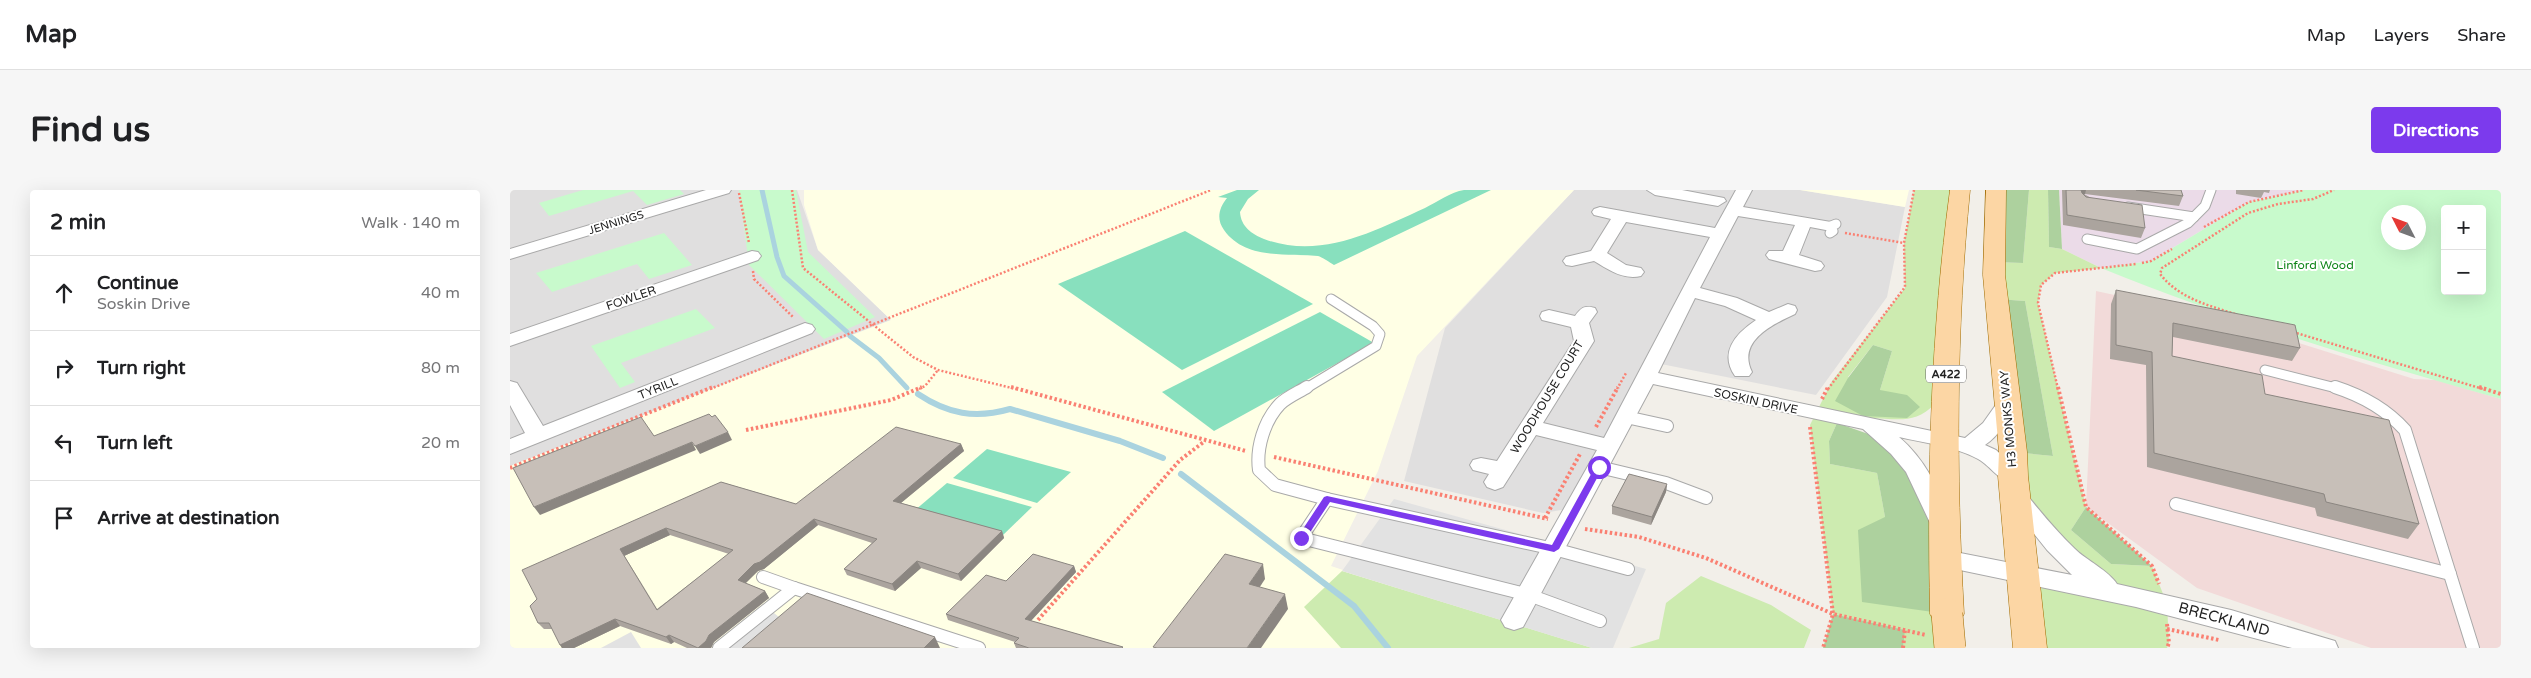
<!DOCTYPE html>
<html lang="en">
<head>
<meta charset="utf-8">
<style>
  body { margin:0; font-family:"Varela Round",sans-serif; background:#f6f6f6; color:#202124 }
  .controls { position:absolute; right:15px; top:15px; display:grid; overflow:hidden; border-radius:5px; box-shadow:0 5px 20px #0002 }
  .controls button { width:45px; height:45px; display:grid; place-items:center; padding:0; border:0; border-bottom:1px solid #e0e0e0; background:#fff; color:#202124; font:25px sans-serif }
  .compass { position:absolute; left:1871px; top:15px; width:45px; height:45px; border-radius:50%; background:#fff; box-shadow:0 5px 20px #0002; rotate:312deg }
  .stop { position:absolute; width:15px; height:15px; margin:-11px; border:4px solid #7c3aed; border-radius:50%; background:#fff }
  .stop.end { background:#7c3aed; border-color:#fff; box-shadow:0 1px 5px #0008 }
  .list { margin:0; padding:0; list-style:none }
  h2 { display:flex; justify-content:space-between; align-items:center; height:65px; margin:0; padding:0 20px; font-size:21px }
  h2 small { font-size:16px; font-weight:400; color:#757577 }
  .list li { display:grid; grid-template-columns:32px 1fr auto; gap:15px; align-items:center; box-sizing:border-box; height:75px; padding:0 20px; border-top:1px solid #e0e0e0 }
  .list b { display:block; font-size:19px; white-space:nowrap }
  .list p { margin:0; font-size:16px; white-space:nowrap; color:#757577 }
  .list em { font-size:16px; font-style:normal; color:#757577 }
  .icon { flex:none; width:28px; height:28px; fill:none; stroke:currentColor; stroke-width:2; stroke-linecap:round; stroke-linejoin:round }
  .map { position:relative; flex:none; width:1991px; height:458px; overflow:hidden; border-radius:5px }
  header { display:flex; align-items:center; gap:30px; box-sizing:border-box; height:70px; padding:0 25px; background:#fff; border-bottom:1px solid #e0e0e0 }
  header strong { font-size:24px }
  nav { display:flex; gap:28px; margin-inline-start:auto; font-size:18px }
  .intro { display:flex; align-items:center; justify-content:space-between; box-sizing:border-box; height:120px; padding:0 30px }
  h1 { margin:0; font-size:35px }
  .button { padding:12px 22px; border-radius:5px; background:#7c3aed; color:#fff; font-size:18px; font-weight:700 }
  main { display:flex; gap:30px; padding:0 30px }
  aside { flex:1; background:#fff; border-radius:5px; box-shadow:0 5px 20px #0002 }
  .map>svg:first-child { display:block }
  .residential { fill:#e0dfdf }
  .commercial { fill:#f2dad9 }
  .industrial { fill:#ebdbe8 }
  .education { fill:#ffffe5 }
  .grass { fill:#cdebb0; fill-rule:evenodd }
  .forest { fill:#add19e }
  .park { fill:#c8facc; fill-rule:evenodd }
  .pitch { fill:#88e0be }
  .parking { fill:#e2e2e2 }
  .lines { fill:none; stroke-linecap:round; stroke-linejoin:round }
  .stream-far1 { stroke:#aad3df; stroke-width:5 }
  .stream { stroke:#aad3df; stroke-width:6 }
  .lane-far1-casing { stroke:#a9a9a9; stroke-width:11 }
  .lane-casing { stroke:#a9a9a9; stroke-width:14 }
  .street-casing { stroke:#a9a9a9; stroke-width:2 }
  .primary-casing { stroke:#a06b00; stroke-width:1 }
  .path-far1 { stroke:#fa8072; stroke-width:2.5; stroke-dasharray:2 2; stroke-linecap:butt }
  .path { stroke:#fa8072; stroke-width:4; stroke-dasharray:2.5 2.5; stroke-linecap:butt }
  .lane-far1 { stroke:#fff; stroke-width:9 }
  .lane { stroke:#fff; stroke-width:12 }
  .street { fill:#fff; fill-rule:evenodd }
  .primary { fill:#fcd6a4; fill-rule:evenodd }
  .primary-bridge-casing { stroke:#a06b00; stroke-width:32; stroke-linecap:butt }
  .primary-bridge { stroke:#fcd6a4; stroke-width:31 }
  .wall { fill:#aba49e; fill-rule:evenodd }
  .shaded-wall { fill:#8b8681 }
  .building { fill:#c7bfb8; stroke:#8b8681; fill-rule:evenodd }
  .route { fill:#7c3aed }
  .labels { text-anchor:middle; stroke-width:4; stroke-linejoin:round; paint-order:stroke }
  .far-street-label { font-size:11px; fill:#222; stroke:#fff }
  .shield { fill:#fff; stroke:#646464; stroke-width:1 }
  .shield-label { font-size:11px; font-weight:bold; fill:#222 }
  .park-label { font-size:12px; fill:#0c8416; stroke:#fff }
  .street-label { font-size:12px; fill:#222; stroke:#fff }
  .near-street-label { font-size:15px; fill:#222; stroke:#fff }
</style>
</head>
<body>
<header>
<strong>Map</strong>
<nav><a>Map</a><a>Layers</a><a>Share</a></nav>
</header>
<div class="intro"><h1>Find us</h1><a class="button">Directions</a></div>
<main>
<aside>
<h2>2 min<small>Walk · 140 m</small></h2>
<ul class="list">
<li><svg class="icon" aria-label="ahead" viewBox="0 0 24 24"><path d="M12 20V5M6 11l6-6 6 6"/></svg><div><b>Continue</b><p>Soskin Drive</p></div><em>40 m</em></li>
<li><svg class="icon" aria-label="right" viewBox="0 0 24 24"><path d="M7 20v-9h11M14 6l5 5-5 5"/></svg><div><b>Turn right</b></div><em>80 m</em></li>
<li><svg class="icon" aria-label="left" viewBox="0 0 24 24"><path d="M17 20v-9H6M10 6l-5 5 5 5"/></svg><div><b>Turn left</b></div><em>20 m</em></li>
<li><svg class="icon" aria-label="arrive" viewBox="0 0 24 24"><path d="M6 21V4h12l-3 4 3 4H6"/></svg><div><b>Arrive at destination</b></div></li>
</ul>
</aside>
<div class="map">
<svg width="1991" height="458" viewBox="0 0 1991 458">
  <rect width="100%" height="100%" fill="#f2efe9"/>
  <g class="residential">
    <polygon points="0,0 287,0 308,60 381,130 0,276"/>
    <polygon points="1064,0 1290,0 1395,17 1377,107 1306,205 1151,174 1076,316 1033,323 894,291 935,138"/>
  </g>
  <polygon class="commercial" points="1586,101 1702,126 1904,189 1926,190 1991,209 1991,458 1861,458 1687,398 1576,317"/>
  <polygon class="industrial" points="1549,0 1794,0 1739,12 1641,71 1591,78 1552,59"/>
  <g class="education">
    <polygon points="294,0 1064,0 907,166 868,281 821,376 1067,458 0,458 0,276 381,130 308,60 294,15"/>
    <polygon points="1290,0 1399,0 1395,17"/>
  </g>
  <g class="grass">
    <path d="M 1404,0 L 1450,0 L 1425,214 C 1402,237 1383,227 1355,228 C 1345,229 1336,231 1327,233 L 1319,251 L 1320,274 L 1367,283 L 1375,327 L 1437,424 L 1440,458 L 1393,458 L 1394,440 L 1323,424 L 1300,235 L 1322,191 L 1395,98 L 1394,53 ZM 1363,155 L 1382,161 L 1370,200 L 1338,187 Z"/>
    <polygon points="1519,0 1538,0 1539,57 1552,59 1591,78 1545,83 1531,95 1528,113 1576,317 1561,340 1601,374 1642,376 1657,414 1659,453 1657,458 1520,458 1512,384 1610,404 1527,334 1503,262 1543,266 1515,111 1487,109 1484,72 1513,73"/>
    <polygon points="832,381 1082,458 831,458 794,417"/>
    <polygon points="1191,386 1261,415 1301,440 1294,458 1119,458 1149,449 1156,413"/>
  </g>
  <g class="forest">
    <polygon points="1486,0 1519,0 1513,73 1484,72"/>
    <polygon points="1538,0 1549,0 1552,59 1539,57"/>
    <polygon points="1487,109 1515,111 1543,266 1503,262"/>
    <polygon points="1363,155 1382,161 1370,200 1397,205 1410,217 1397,228 1353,226 1325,211 1338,188"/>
    <polygon points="1327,233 1384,253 1416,295 1437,424 1352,412 1348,340 1375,327 1367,283 1320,274 1319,251"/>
    <polygon points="1576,317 1642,376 1601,374 1561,340"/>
    <polygon points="1323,424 1395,440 1393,458 1313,458"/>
  </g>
  <g class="park">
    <polygon points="73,0 170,0 174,4 137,15 123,1 39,26 29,13"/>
    <polygon points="229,0 286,0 298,62 365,127 314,149 239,75"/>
    <path d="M 1794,0 L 1991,0 L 1991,209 C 1856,171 1721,131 1591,78 L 1641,71 L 1739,12 ZM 1935,19 L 1972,19 L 1972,101 L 1935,101 ZM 1878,22 L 1908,22 L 1908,52 L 1878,52 Z"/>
    <polygon points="154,43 182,75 139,89 127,74 42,102 26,83"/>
    <polygon points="186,119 205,138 111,173 125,192 110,198 81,156"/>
  </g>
  <g class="pitch">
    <path d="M 727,0 L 749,0 L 738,9 L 730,22 C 731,37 742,44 754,49 C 811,70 864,41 915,18 C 927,12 941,2 954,0 C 962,0 972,0 981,0 L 824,75 C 819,72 812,67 808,66 C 777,63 735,70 714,40 C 706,29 709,18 717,8 L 708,7 Z"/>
    <polygon points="675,41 803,114 672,180 548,94"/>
    <polygon points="810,122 864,153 704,241 652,202"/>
    <polygon points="477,259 561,282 527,313 443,288"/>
    <polygon points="437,293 522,317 492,346 404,321"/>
  </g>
  <g class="parking">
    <polygon points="884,309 1136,379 1103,458 1082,458 832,381"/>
    <polygon points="259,419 280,436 254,458 209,458"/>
    <polygon points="121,442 131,458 91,458"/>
  </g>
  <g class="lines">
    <g class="stream-far1">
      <polyline points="252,0 267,67 274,86 337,142"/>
      <polyline points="340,146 369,168 397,198"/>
    </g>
    <g class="stream">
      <path d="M 408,204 C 438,224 465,229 500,219 L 610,251 L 653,268"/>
      <polyline points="671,284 844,416 878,458"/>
    </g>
    <defs>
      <g id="lane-far1">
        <polyline points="1618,17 1684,27"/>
        <polyline points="1320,43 1323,41 1321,36 1326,34"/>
        <polyline points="1577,49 1627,59 1678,33 1695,16 1701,0"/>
        <polyline points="1755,180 1830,199"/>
        <polyline points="795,199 866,156 870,144 863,136 821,109"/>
      </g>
      <g id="lane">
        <path d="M 797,197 C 789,202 777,207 770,214 C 754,231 746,258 749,280 L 765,295 L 817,309 L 1044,359 L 1118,379"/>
        <path d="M 1825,197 C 1853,206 1876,219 1895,240 L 1963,458"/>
        <polyline points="1116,227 1157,236"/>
        <polyline points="1089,277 1156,293 1196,308"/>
        <polyline points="817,309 791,348 1019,405 1090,431"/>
        <polyline points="1666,314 1940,384"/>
        <polyline points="284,398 469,458"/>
        <polyline points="209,458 284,398 253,387"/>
      </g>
      <g id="street">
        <polygon points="196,0 221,0 219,3 0,69 0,59"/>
        <polygon points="1137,0 1172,0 1214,8 1216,11 1208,16 1145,5"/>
        <path d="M 1226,0 L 1242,0 L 1233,17 L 1327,33 L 1329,36 L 1321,41 L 1300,37 L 1289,65 L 1311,72 L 1314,76 L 1311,80 L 1305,81 L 1259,69 L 1256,65 L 1259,61 L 1273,61 L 1285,35 L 1228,26 L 1190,98 L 1227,108 L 1259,122 L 1278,114 L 1285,116 L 1287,120 L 1285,124 C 1261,135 1227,152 1242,182 L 1239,186 L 1225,186 C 1209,163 1225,144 1246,130 L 1215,116 L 1185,108 L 1148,183 L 1455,248 L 1473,233 L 1490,209 L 1497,207 L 1504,209 L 1507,213 C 1499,228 1490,245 1475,255 L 1486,260 L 1514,286 L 1511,291 C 1491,297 1484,278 1468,269 C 1444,256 1415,253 1389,247 C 1416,270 1429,300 1442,331 L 1438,337 L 1430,339 L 1422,337 L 1396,282 L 1381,264 L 1353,239 L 1143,194 L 1013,437 L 1004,440 L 995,437 L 991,430 L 1087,260 L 1026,245 L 993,297 L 985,300 L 977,297 L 974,292 L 979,284 L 963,280 L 960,275 L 963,270 L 971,268 L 987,271 L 1064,151 L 1061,137 L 1032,130 L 1030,126 L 1032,122 L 1039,120 L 1065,126 C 1071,118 1074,115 1085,118 L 1087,122 L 1079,133 L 1084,151 L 1033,233 L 1094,248 L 1200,47 L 1116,32 L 1097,63 L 1116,75 L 1131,78 L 1134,82 L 1131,86 C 1113,90 1099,80 1084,71 L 1062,76 L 1056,75 L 1053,71 L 1056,67 L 1081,61 L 1101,29 L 1084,25 L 1082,22 L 1084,19 L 1090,17 L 1205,38 Z"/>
        <polygon points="242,61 248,62 251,66 248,70 0,156 0,144"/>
        <polygon points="295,133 302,135 305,139 302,143 0,264 0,249 15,243 0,215 0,191 7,193 33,236"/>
        <path d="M 1505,297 L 1513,300 C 1529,320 1546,341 1565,359 C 1576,370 1599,381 1607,394 L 1721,420 L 1825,451 L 1828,458 L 1782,458 L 1626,417 L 1426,375 L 1423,369 L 1426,363 L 1435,360 L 1562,385 L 1537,360 L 1493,305 L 1497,300 Z"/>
      </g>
      <g id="primary">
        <path d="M 1440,0 L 1460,0 C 1446,141 1446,282 1454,424 L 1449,433 L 1437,437 L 1425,433 L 1420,424 C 1417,282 1421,141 1440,0 Z"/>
        <polygon points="1476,0 1496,0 1495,85 1517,262 1518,286 1537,458 1503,458 1488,286 1489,262 1473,85"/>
      </g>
    </defs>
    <use href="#lane-far1" class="lane-far1-casing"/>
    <use href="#lane" class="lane-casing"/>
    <use href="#street" class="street-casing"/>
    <use href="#primary" class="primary-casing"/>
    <g class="path-far1">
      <polyline points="282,0 293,78 403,167 428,180 506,199"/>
      <polyline points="229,3 239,53"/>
      <polyline points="1694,37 1739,12 1794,0"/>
      <polyline points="1335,43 1394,53"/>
      <polyline points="1632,73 1641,71 1662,59"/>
      <polyline points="243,81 244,89 284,128"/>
      <path d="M 1725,124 C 1697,115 1669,108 1650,84 L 1652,78 L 1738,23 L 1768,14 L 1803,9 L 1824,0"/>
      <polyline points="1783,142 1973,199"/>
      <polyline points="200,199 701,0"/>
      <polyline points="409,199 415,196 428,180"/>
      <polyline points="1107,199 1116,183"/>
      <polyline points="1318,199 1395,97 1394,53 1404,0"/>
      <polyline points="1548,199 1528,113 1531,95 1545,83 1626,74"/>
    </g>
    <g class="path">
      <polyline points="501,197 736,261"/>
      <polyline points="1548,197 1576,317 1642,376 1649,394"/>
      <polyline points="1969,197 1991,204"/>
      <polyline points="1312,209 1318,197"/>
      <polyline points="1086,237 1108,197"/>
      <polyline points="1300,237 1323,424 1313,458"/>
      <polyline points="236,240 381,210 412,197"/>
      <polyline points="764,267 1038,329"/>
      <polyline points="0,278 203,197"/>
      <polyline points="1035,328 1070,264"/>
      <polyline points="1075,339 1129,347 1196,368 1323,424 1416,445"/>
      <polyline points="528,430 670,270 695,251"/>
      <polyline points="1657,434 1659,453 1657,458"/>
      <polyline points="1657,439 1709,450"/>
      <polyline points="1393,458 1395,440"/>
    </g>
    <use href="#lane-far1" class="lane-far1"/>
    <use href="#lane" class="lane"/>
    <use href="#street" class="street"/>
    <use href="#primary" class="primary"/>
    <defs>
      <polyline id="primary-bridge" points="1437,424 1440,458"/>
    </defs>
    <use href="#primary-bridge" class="primary-bridge-casing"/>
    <use href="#primary-bridge" class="primary-bridge"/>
  </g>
  <g class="wall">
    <polygon points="1552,0 1671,0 1673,6 1669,16 1575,4 1574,4 1635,38 1631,48 1553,35"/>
    <polygon points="1726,0 1760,0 1759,3 1754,2 1751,8 1726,4"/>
    <polygon points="1606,100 1790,158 1782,171 1663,147 1662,166 1755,204 1909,334 1898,349 1807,326 1805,318 1637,277 1636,175 1600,169 1601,114"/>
    <path d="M 451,254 L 454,261 L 391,313 L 492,341 L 494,348 L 451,391 L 411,378 L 385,401 L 337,385 L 334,379 L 362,353 L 308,335 L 254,379 L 248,381 L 235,393 L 255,401 L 259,408 L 204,452 L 201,458 L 177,458 L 164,452 L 161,454 L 110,436 L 64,458 L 52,458 L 42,439 L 34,439 L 28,433 L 20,416 L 211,292 L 286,314 ZM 160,345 L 219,364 L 147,419 L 114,366 Z"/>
    <polygon points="1157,294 1156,302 1141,335 1102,324 1102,316"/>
    <polygon points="564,376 566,382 521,431 613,457 613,458 506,458 504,453 505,452 438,430 436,424 496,391"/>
  </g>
  <g class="shaded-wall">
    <polygon points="1571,0 1576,0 1575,4 1568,9"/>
    <polygon points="218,242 222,250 190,264 185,256"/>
    <polygon points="182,252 186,260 30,325 24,317"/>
    <polygon points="451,254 454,261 386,317 383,311"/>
    <polygon points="1157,294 1156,302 1141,335 1142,327"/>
    <polygon points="304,329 308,335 254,379 248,381 232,397 228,390 244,374"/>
    <polygon points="156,338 160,345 114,366 152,426 110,359"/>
    <polygon points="492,341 494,348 451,391 448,384"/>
    <polygon points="407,371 411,378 385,401 382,394"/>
    <polygon points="753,374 755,389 742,409 739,394"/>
    <polygon points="564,376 566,382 517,435 515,429"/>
    <polygon points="255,401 259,408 204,452 201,458 188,458 199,445"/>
    <polygon points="775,404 778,419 751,458 737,458"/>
    <polygon points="105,429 110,436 64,458 52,458 50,455"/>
    <polygon points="159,445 164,452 161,454 156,447"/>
    <polygon points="425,447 430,458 414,458"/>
  </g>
  <g class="building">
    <polygon points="1556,0 1571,0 1572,3 1576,7 1632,15 1635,38 1557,25"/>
    <polygon points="1626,0 1671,0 1673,6"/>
    <polygon points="1606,100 1785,135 1790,158 1663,133 1662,166 1752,185 1755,204 1879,230 1909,334 1816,312 1814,304 1644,263 1642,162 1606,155"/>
    <polygon points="199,224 202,227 205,225 218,242 185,256 182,252 24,317 3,278 131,227 144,246"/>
    <path d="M 386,237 L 451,254 L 383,311 L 492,341 L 448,384 L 407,371 L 382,394 L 334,379 L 367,349 L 304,329 L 250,372 L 244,374 L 228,390 L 255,401 L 199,445 L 196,451 L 188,458 L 159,445 L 156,447 L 105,429 L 50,455 L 39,433 L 28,433 L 20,416 L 27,409 L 12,380 L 211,292 L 286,314 ZM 156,338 L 223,360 L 147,420 L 110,359 Z"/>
    <polygon points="1119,284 1157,294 1142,327 1102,316"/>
    <polygon points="523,364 564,376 515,429 613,457 612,458 519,458 504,453 509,448 436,424 476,385 496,391"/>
    <polygon points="715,364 753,374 739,394 775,404 737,458 647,458 643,457"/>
    <polygon points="297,403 425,447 414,458 232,458"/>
  </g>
  <polygon class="route" points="1089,274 1093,277 1049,359 1044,362 820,312 795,350 791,351 787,348 814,307 817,306 1042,355 1085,277"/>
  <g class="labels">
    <g class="far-street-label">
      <text transform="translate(106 32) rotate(-17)" y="4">JENNINGS</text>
    </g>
    <rect class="shield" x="1416" y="175.5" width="40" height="17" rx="4"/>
    <g class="shield-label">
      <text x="1436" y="188">A422</text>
    </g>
    <g class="park-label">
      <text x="1805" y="79">Linford Wood</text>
    </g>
    <g class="street-label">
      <text transform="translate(121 108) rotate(-19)" y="4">FOWLER</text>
      <text transform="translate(148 198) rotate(-22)" y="4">TYRILL</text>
      <text transform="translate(1037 207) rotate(-59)" y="4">WOODHOUSE COURT</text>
      <text transform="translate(1246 211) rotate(12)" y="4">SOSKIN DRIVE</text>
      <text transform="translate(1498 229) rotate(-95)" y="4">H3 MONKS WAY</text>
    </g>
    <g class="near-street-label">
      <text transform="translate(1714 429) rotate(15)" y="5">BRECKLAND</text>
    </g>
  </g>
</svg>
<div class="controls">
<button>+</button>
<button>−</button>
</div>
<svg class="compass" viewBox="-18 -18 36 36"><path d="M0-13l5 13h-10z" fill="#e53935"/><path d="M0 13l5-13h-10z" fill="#757577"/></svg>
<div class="stop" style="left:1089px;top:277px"></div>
<div class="stop end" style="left:791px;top:348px"></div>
</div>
</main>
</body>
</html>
